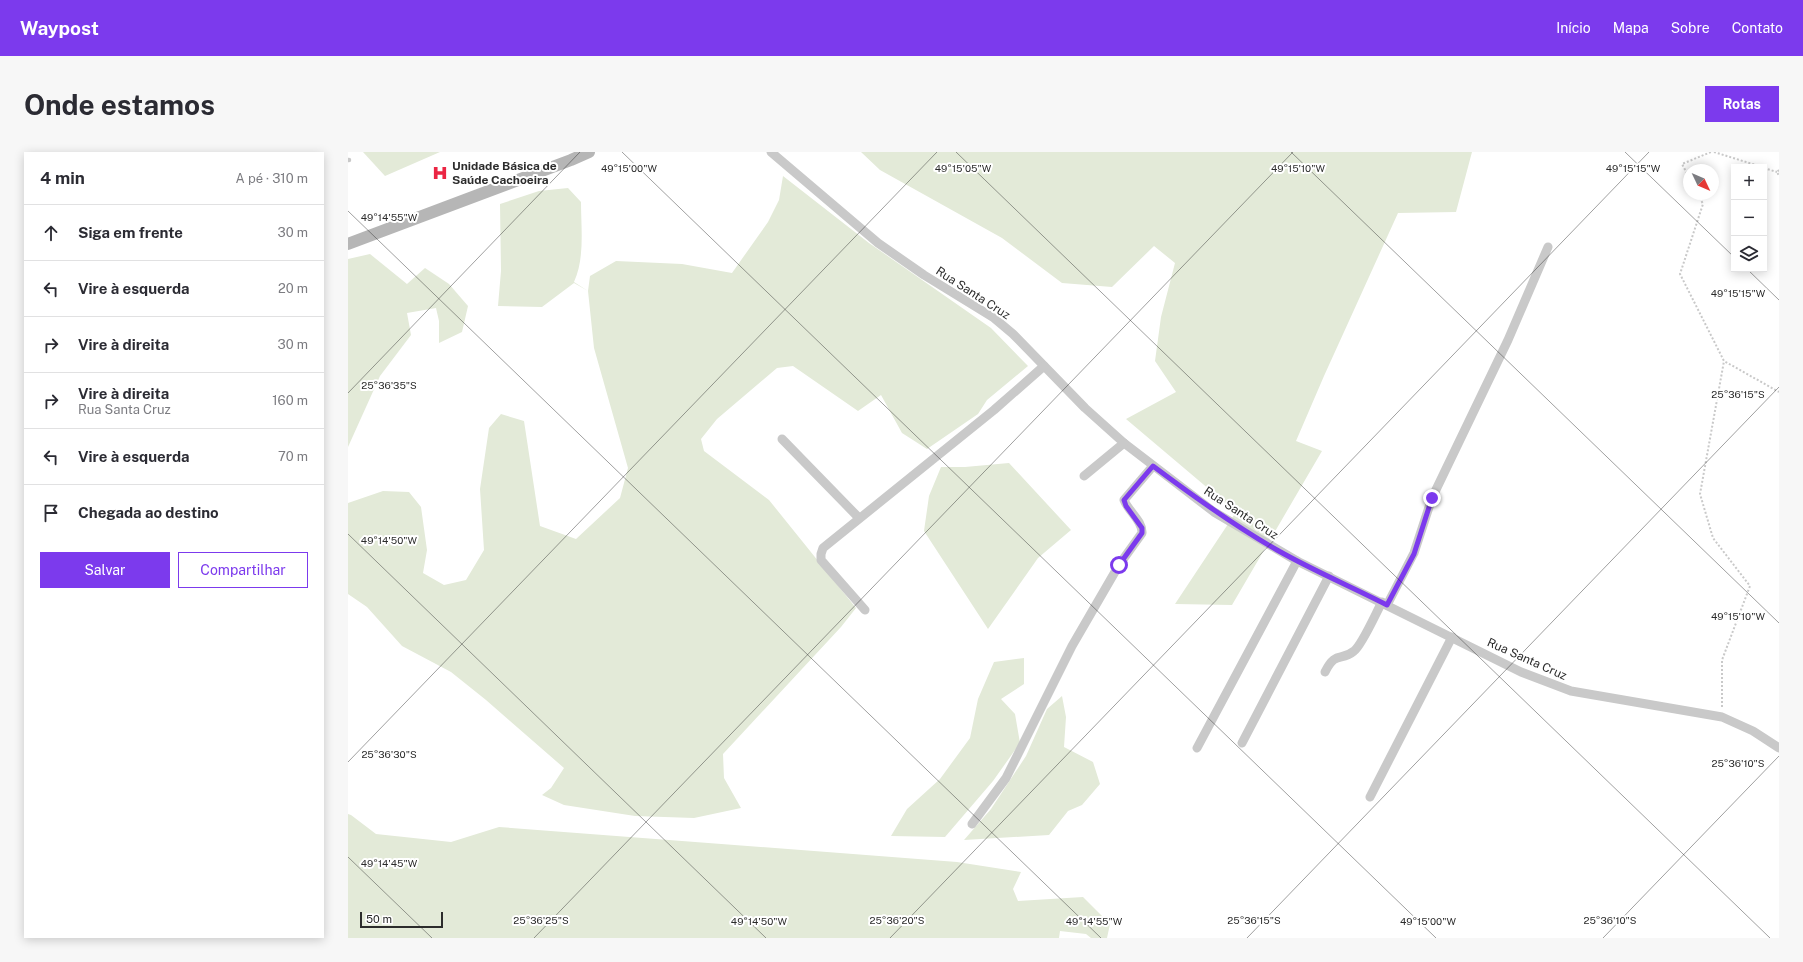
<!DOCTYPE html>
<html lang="pt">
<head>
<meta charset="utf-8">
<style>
  body { margin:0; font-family:"Public Sans",sans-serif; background:#f7f7f7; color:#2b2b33 }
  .controls { position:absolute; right:12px; top:12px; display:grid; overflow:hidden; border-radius:0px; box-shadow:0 2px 10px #0003 }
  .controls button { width:36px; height:36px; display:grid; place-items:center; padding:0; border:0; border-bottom:1px solid #e1e1e2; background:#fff; color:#2b2b33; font:20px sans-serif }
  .compass { position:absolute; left:1335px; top:12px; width:36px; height:36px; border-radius:50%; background:#fff; box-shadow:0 2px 10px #0003; rotate:134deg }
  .scale { position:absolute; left:12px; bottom:10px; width:83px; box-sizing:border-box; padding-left:4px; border:2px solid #2c2c2c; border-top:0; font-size:11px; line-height:14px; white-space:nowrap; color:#2c2c2c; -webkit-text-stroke:3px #fff; paint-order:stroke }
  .stop { position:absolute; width:12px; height:12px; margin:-9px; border:3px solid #7c3aed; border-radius:50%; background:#fff }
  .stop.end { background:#7c3aed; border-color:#fff; box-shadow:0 1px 4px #0008 }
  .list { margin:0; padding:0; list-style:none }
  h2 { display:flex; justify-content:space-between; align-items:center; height:52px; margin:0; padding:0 16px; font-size:17px }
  h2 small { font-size:13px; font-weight:400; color:#7c7c81 }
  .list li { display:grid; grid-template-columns:26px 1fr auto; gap:12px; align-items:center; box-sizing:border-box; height:56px; padding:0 16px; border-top:1px solid #e1e1e2 }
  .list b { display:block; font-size:15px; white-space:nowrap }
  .list p { margin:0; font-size:13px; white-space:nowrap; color:#7c7c81 }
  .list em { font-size:13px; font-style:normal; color:#7c7c81 }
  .actions { display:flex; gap:8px; padding:12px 16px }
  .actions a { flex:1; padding:9px 0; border:1px solid #7c3aed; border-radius:0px; text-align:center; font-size:14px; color:#7c3aed }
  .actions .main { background:#7c3aed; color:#fff }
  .icon { flex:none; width:22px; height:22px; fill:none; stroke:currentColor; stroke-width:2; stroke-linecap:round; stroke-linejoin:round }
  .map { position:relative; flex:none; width:1431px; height:786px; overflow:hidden; border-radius:0px }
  header { display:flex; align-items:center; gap:24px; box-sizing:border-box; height:56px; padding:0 20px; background:#7c3aed; color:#fff }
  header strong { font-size:19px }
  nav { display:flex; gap:22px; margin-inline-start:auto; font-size:14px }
  .intro { display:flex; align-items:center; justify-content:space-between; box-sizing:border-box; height:96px; padding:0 24px }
  h1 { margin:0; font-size:28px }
  .button { padding:10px 18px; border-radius:0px; background:#7c3aed; color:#fff; font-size:14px; font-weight:700 }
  main { display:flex; gap:24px; padding:0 24px }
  aside { flex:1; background:#fff; border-radius:0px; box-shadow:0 2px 10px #0003 }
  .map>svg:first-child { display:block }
  .green { fill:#e3ead8 }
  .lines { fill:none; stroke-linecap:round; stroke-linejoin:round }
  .path { stroke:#c9c9c9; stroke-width:2; stroke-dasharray:2 2; stroke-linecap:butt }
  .service { stroke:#c9c9c9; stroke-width:4.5 }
  .minor { stroke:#c9c9c9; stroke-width:9 }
  .secondary { stroke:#b6b6b6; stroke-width:12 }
  .route { stroke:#7c3aed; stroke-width:5 }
  .ticks { fill:none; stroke:#2c2c2c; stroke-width:1; stroke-opacity:0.45 }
  .labels { text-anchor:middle; stroke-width:4; stroke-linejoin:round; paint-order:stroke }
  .poi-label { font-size:12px; font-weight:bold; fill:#2c2c2c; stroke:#fff; text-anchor:start }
  .street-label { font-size:12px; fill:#2c2c2c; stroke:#fff }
  .ticks-label { font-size:10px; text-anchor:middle; fill:#2c2c2c; stroke:#fff; stroke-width:4; stroke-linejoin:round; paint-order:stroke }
</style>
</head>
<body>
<header>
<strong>Waypost</strong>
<nav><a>Início</a><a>Mapa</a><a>Sobre</a><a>Contato</a></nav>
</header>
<div class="intro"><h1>Onde estamos</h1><a class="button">Rotas</a></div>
<main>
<aside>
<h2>4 min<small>A pé · 310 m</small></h2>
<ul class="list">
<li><svg class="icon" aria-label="ahead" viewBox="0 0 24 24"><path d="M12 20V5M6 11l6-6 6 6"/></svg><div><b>Siga em frente</b></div><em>30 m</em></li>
<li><svg class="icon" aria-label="left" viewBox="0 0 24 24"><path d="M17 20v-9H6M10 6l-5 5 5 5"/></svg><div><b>Vire à esquerda</b></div><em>20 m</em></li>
<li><svg class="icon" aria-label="right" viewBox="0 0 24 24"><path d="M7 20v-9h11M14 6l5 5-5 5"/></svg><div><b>Vire à direita</b></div><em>30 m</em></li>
<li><svg class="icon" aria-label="right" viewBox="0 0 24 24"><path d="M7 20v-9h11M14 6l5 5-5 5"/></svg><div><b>Vire à direita</b><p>Rua Santa Cruz</p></div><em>160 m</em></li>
<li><svg class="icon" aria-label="left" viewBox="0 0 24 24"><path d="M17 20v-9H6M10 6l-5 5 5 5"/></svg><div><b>Vire à esquerda</b></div><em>70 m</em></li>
<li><svg class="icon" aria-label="arrive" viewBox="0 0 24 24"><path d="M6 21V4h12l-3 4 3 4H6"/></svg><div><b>Chegada ao destino</b></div></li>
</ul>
<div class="actions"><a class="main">Salvar</a><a>Compartilhar</a></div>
</aside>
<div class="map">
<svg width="1431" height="786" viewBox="0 0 1431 786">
  <rect width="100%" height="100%" fill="#fff"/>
  <g class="green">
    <polygon points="15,0 92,0 37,24"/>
    <polygon points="513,0 1124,0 1108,60 1050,61 976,224 948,289 974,299 884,453 827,452 888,360 778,267 828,240 807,209 813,165 827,111 806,94 764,135 714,131 654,86 532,18"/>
    <path d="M 435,24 L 521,91 L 643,176 L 680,214 L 639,248 L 630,262 L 579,297 L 554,281 L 533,243 L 510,259 L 445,214 L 429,216 L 369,267 L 353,287 L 356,299 L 421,348 L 508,456 L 493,475 L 375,602 L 376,626 L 393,656 L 346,666 L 287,664 L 216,653 L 194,643 L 203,636 L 216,616 L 138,548 L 103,520 L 54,494 L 19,455 L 0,442 L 0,351 L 35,339 L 61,340 L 73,355 L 79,398 L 75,421 L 96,433 L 118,428 L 136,398 L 132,337 L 141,276 L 153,262 L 176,269 L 192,374 L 228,387 L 272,346 L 280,316 L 246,196 L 240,139 L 226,131 L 194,155 L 150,154 L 153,119 L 152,52 L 191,39 L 220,36 L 233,50 C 233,76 237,106 226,130 L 240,139 L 242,124 L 268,109 L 334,112 L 384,121 L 420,70 L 431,48 Z"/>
    <polygon points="22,102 59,132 77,116 101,132 120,154 114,180 91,191 91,169 88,156 59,161 63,183 32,224 0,295 0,107"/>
    <polygon points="661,311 723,378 690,406 640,477 576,379 581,344 593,315 617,315"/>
    <polygon points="676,506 676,532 653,547 667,562 672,591 645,629 597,685 543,684 559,657 592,627 622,586 630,547 646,510"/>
    <polygon points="714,544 718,565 716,595 745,610 752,632 734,653 720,659 701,683 616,688 643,657 678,604 699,557"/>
    <polygon points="0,662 3,663 28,682 103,690 151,675 609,710 673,720 665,737 670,749 735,745 762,772 759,786 743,786 738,782 712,779 711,786 0,786"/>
  </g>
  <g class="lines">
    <g class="path">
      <polyline points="1366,0 1414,15"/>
      <polyline points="1416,16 1429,20"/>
      <polyline points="1431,18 1429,20 1431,24"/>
      <polyline points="1341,25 1334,12 1363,0"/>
      <polyline points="1350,42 1355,52 1332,122 1376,209 1431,240"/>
      <polyline points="1374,555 1374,508 1402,434 1365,386 1352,342 1376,209"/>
    </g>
    <polyline class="service" points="0,8 1,8"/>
    <g class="minor">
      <polyline points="423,0 530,91 576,123 646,166 665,182 737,256 776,291 866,360 949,409 1173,520 1223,539 1374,565 1405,579 1431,596"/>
      <polyline points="434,287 511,366"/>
      <polyline points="736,324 776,291"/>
      <polyline points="1039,453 1066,401 1084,346 1160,188 1200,95"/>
      <polyline points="517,458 473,408 473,402 475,396 646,258 696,214"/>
      <path d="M 977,520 C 988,498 993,510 1006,499 C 1014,493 1028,461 1034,450"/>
      <polyline points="894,591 981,424"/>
      <polyline points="849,596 949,409"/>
      <polyline points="1022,645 1104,485"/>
      <path d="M 624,672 L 658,626 L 724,494 L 771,413 L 794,381 C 795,369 780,359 776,348 L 805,314"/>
    </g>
    <polyline class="secondary" points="0,92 223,8 241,0"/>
  </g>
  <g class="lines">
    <path class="route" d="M 771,413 L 794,381 L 794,376 L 778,354 L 776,348 L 805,314 C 845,344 885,373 929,398 C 964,418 1002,434 1039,453 L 1066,402 L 1084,346"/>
  </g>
  <path class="ticks" d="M 274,0 L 1088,786M 608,0 L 1422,786M 943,0 L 1431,471M 1277,0 L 1386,105M 0,59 L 753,786M 1399,117 L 1431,148M 0,241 L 232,0M 0,382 L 418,786M 0,610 L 589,0M 0,705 L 84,786M 186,786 L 945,0M 542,786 L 1301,0M 899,786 L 1431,235M 1255,786 L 1431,604"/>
  <defs>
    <symbol id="hospital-bare" viewBox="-9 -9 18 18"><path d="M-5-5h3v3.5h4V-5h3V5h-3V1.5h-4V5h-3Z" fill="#eb2543" stroke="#fff" stroke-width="2.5" paint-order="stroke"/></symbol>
  </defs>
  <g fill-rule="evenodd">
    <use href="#hospital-bare" x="81" y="10" width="22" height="22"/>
  </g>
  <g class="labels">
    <g class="poi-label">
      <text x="104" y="18">Unidade Básica de<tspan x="104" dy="14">Saúde Cachoeira</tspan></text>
    </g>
    <g class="street-label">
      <text transform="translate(625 141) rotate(33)" y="4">Rua Santa Cruz</text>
      <text transform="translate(893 361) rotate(33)" y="4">Rua Santa Cruz</text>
      <text transform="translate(1179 507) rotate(24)" y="4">Rua Santa Cruz</text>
    </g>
  </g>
  <g class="ticks-label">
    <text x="281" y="20">49°15'00"W</text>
    <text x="615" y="20">49°15'05"W</text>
    <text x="950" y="20">49°15'10"W</text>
    <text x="1285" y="20">49°15'15"W</text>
    <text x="41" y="69">49°14'55"W</text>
    <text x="1390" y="145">49°15'15"W</text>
    <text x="41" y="237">25°36'35"S</text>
    <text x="1390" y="246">25°36'15"S</text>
    <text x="41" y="392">49°14'50"W</text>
    <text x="1390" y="468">49°15'10"W</text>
    <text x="41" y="606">25°36'30"S</text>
    <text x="1390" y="615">25°36'10"S</text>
    <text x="41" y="715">49°14'45"W</text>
    <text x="193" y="772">25°36'25"S</text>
    <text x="549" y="772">25°36'20"S</text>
    <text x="906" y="772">25°36'15"S</text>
    <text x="1262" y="772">25°36'10"S</text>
    <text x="411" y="773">49°14'50"W</text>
    <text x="746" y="773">49°14'55"W</text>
    <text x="1080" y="773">49°15'00"W</text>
  </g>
</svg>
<div class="controls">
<button>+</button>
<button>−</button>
<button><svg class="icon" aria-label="layers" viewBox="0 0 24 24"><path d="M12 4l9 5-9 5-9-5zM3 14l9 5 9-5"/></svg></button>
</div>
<svg class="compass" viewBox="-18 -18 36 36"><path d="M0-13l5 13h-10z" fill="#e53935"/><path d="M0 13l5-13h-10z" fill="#7c7c81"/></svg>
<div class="scale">50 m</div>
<div class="stop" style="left:771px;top:413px"></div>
<div class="stop end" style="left:1084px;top:346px"></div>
</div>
</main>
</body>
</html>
